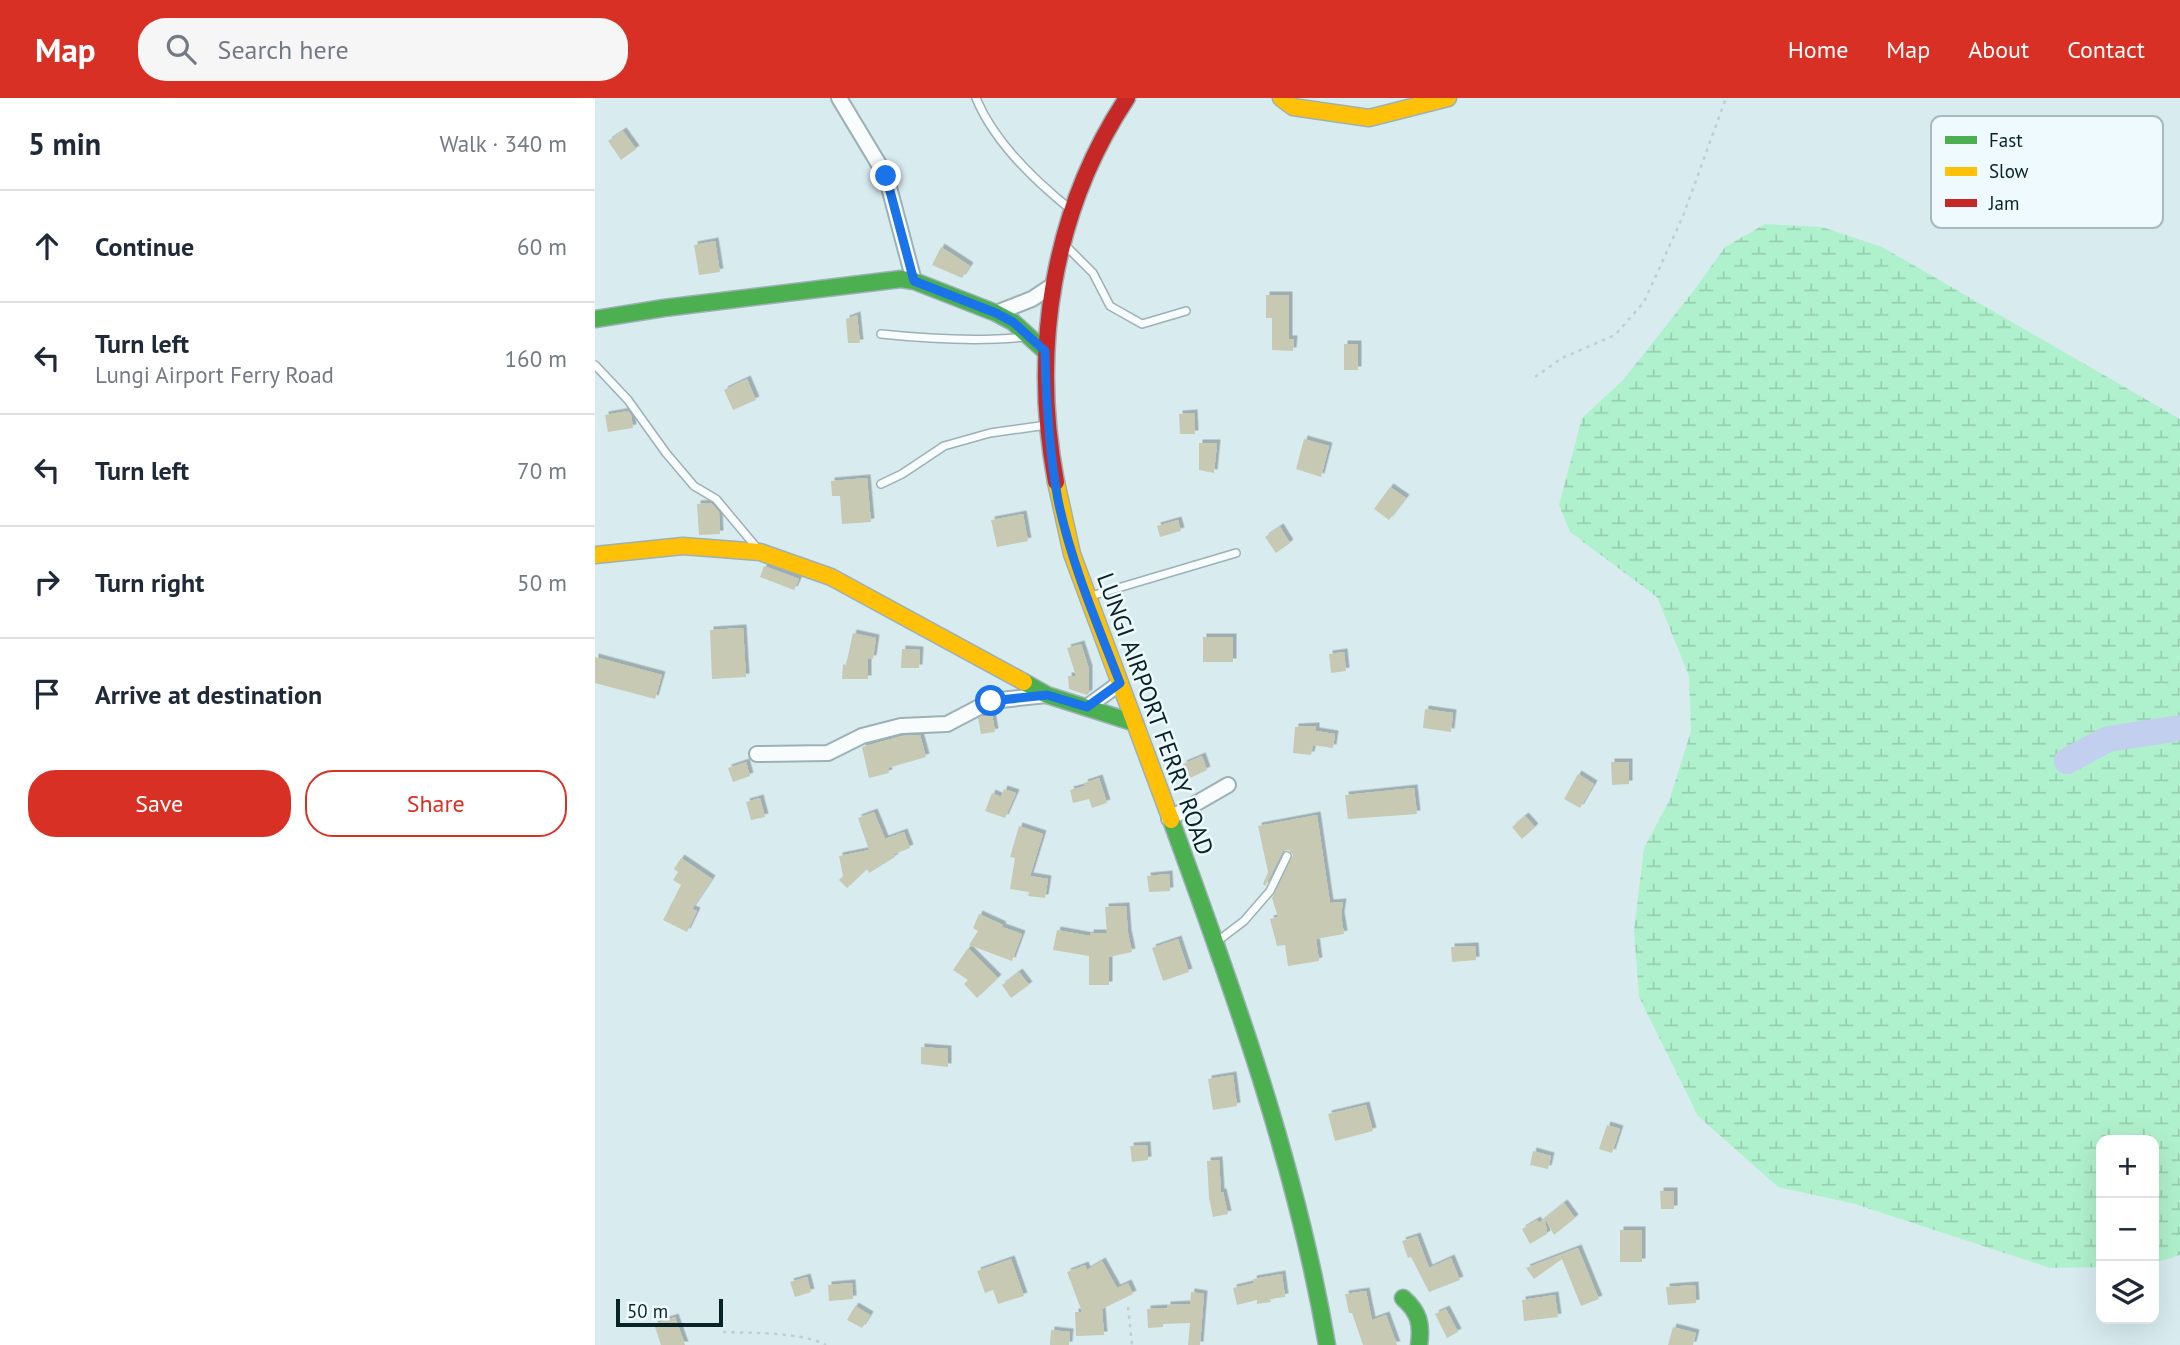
<!DOCTYPE html>
<html lang="en">
<head>
<meta charset="utf-8">
<style>
  body { margin:0; font-family:"PT Sans",sans-serif; background:#f6f6f7; color:#1f2937 }
  .controls { position:absolute; right:21px; bottom:21px; display:grid; overflow:hidden; border-radius:14px; box-shadow:0 7px 28px #0002 }
  .controls button { width:63px; height:63px; display:grid; place-items:center; padding:0; border:0; border-bottom:2px solid #e0e1e3; background:#fff; color:#1f2937; font:35px sans-serif }
  .scale { position:absolute; left:21px; bottom:18px; width:107px; box-sizing:border-box; padding-left:7px; border:4px solid #082328; border-top:0; font-size:19px; line-height:24px; white-space:nowrap; color:#082328; -webkit-text-stroke:5px #eefafd; paint-order:stroke }
  .stop { position:absolute; width:21px; height:21px; margin:-16px; border:5px solid #1a73e8; border-radius:50%; background:#fff }
  .stop.end { background:#1a73e8; border-color:#fff; box-shadow:0 2px 7px #0008 }
  .list { margin:0; padding:0; list-style:none }
  h2 { display:flex; justify-content:space-between; align-items:center; height:91px; margin:0; padding:0 28px; font-size:30px }
  h2 small { font-size:23px; font-weight:400; color:#747a83 }
  .list li { display:grid; grid-template-columns:46px 1fr auto; gap:21px; align-items:center; box-sizing:border-box; height:112px; padding:0 28px; border-top:2px solid #e0e1e3 }
  .list b { display:block; font-size:26px; white-space:nowrap }
  .list p { margin:0; font-size:23px; white-space:nowrap; color:#747a83 }
  .list em { font-size:23px; font-style:normal; color:#747a83 }
  .actions { display:flex; gap:14px; padding:21px 28px }
  .actions a { flex:1; padding:16px 0; border:2px solid #d93025; border-radius:28px; text-align:center; font-size:24px; color:#d93025 }
  .actions .main { background:#d93025; color:#fff }
  .icon { flex:none; width:38px; height:38px; fill:none; stroke:currentColor; stroke-width:2; stroke-linecap:round; stroke-linejoin:round }
  .map { position:relative; flex:none; width:1585px; height:1247px; overflow:hidden }
  header { display:flex; align-items:center; gap:42px; box-sizing:border-box; height:98px; padding:0 35px; background:#d93025; color:#fff }
  header strong { font-size:33px }
  nav { display:flex; gap:38px; margin-inline-start:auto; font-size:24px }
  .search { width:490px; height:63px; background:#f6f6f7; display:flex; align-items:center; gap:18px; box-sizing:border-box; padding:0 24px; border-radius:28px; color:#747a83; font-size:26px }
  main { display:flex }
  aside { flex:1; background:#fff }
  .map>svg:first-child { display:block }
  .wetland { fill:url(#wetland-marsh) }
  .lines { fill:none; stroke-linecap:round; stroke-linejoin:round }
  .river { stroke:#c2cfee; stroke-width:26 }
  .building { fill:#c7c9b2; filter:url(#shadow) }
  .lane-casing { stroke:#9cb1b5; stroke-width:10 }
  .street-casing { stroke:#9cb1b5; stroke-width:18 }
  .fast-casing { stroke:#9cb1b5; stroke-width:19 }
  .slow-casing { stroke:#9cb1b5; stroke-width:19 }
  .jam-casing { stroke:#9cb1b5; stroke-width:19 }
  .path { stroke:#c5cdce; stroke-width:2.5; stroke-dasharray:3.5 5; stroke-linecap:butt }
  .lane { stroke:#f9fcfd; stroke-width:7 }
  .street { stroke:#f9fcfd; stroke-width:14 }
  .fast { stroke:#4caf50; stroke-width:16 }
  .slow { stroke:#ffc107; stroke-width:16 }
  .jam { stroke:#c62828; stroke-width:16 }
  .route { stroke:#1a73e8; stroke-width:9 }
  .labels { text-anchor:middle; stroke-width:5; stroke-linejoin:round; paint-order:stroke }
  .street-label { font-size:24px; fill:#082328; stroke:#eefafd }
  .key { fill:#eefafd; stroke:#a9babd; stroke-width:2 }
  .key-label { font-size:19px; fill:#082328 }
</style>
</head>
<body>
<header>
<strong>Map</strong>
<div class="search"><svg class="icon" aria-label="search" viewBox="0 0 24 24"><circle cx="10" cy="10" r="6"/><path d="M15 15l6 6"/></svg>Search here</div>
<nav><a>Home</a><a>Map</a><a>About</a><a>Contact</a></nav>
</header>
<main>
<aside>
<h2>5 min<small>Walk · 340 m</small></h2>
<ul class="list">
<li><svg class="icon" aria-label="ahead" viewBox="0 0 24 24"><path d="M12 20V5M6 11l6-6 6 6"/></svg><div><b>Continue</b></div><em>60 m</em></li>
<li><svg class="icon" aria-label="left" viewBox="0 0 24 24"><path d="M17 20v-9H6M10 6l-5 5 5 5"/></svg><div><b>Turn left</b><p>Lungi Airport Ferry Road</p></div><em>160 m</em></li>
<li><svg class="icon" aria-label="left" viewBox="0 0 24 24"><path d="M17 20v-9H6M10 6l-5 5 5 5"/></svg><div><b>Turn left</b></div><em>70 m</em></li>
<li><svg class="icon" aria-label="right" viewBox="0 0 24 24"><path d="M7 20v-9h11M14 6l5 5-5 5"/></svg><div><b>Turn right</b></div><em>50 m</em></li>
<li><svg class="icon" aria-label="arrive" viewBox="0 0 24 24"><path d="M6 21V4h12l-3 4 3 4H6"/></svg><div><b>Arrive at destination</b></div></li>
</ul>
<div class="actions"><a class="main">Save</a><a>Share</a></div>
</aside>
<div class="map">
<svg width="1585" height="1247" viewBox="0 0 1585 1247">
  <defs>
    <pattern id="wetland-marsh" width="20" height="14" patternUnits="userSpaceOnUse" patternTransform="scale(1.75)"><rect width="20" height="14" fill="#b0f1cd"/><path d="M1 5h8M5 5V1M11 12h8M15 12V8" fill="none" stroke="#96ceb0"/></pattern>
    <filter id="shadow"><feDropShadow dx="3.5" dy="-3.5" stdDeviation="0" flood-color="#0004"/></filter>
  </defs>
  <rect width="100%" height="100%" fill="#d8ecf0"/>
  <polygon class="wetland" points="1170,126 1227,129 1287,149 1585,321 1585,1157 1559,1165 1559,1042 1506,1042 1506,1169 1455,1170 1260,1106 1183,1089 1103,1018 1044,899 1039,832 1049,750 1074,703 1096,633 1094,578 1062,499 975,434 964,407 987,320 1028,282 1100,191 1130,149"/>
  <g class="lines">
    <polyline class="river" points="1472,663 1513,641 1585,630"/>
  </g>
  <g class="building">
    <polygon points="28,33 41,51 26,62 13,43"/>
    <polygon points="120,143 125,174 104,177 99,147"/>
    <polygon points="346,149 375,168 367,180 337,167"/>
    <polygon points="671,197 694,197 694,241 699,241 698,253 677,252 677,220 671,220"/>
    <polygon points="262,217 265,245 253,245 251,221"/>
    <rect x="749" y="246" width="14" height="26"/>
    <polygon points="152,281 161,302 138,312 129,292"/>
    <polygon points="33,313 36,317 38,330 13,334 10,317"/>
    <polygon points="599,315 600,336 585,336 584,316"/>
    <polygon points="709,341 734,348 726,379 701,371"/>
    <polygon points="604,345 622,345 619,375 604,372"/>
    <polygon points="272,380 276,424 247,426 245,398 237,398 236,383"/>
    <polygon points="795,389 811,400 794,422 779,411"/>
    <polygon points="116,405 124,414 125,436 104,437 102,406"/>
    <polygon points="428,416 433,443 402,449 396,422"/>
    <polygon points="583,422 586,433 565,439 562,428"/>
    <polygon points="685,429 695,445 681,455 670,439"/>
    <polygon points="169,468 204,481 199,492 165,479"/>
    <polygon points="148,530 151,579 117,581 115,532"/>
    <polygon points="258,535 281,540 278,561 273,560 273,581 247,581 248,566 251,567"/>
    <rect x="608" y="539" width="30" height="25"/>
    <polygon points="486,546 494,571 494,595 492,597 474,591 473,578 481,578 472,550"/>
    <polygon points="307,551 325,552 324,570 306,570"/>
    <polygon points="749,554 751,573 736,575 734,556"/>
    <polygon points="0,559 67,577 60,601 0,585"/>
    <polygon points="830,611 858,615 856,634 828,630"/>
    <polygon points="397,616 400,634 386,636 383,620"/>
    <polygon points="721,628 721,633 740,636 738,650 718,647 716,657 698,655 700,629"/>
    <polygon points="325,637 331,659 293,670 294,675 274,680 267,649 307,638"/>
    <polygon points="607,658 612,672 593,681 588,666"/>
    <polygon points="151,664 155,678 138,684 133,670"/>
    <polygon points="1016,664 1034,664 1034,686 1017,687"/>
    <polygon points="983,676 999,686 985,710 969,701"/>
    <polygon points="504,680 512,705 497,710 494,701 478,705 475,692 490,688 489,685"/>
    <polygon points="819,690 822,716 753,721 750,697"/>
    <polygon points="409,691 421,695 410,720 390,713 397,695 406,699"/>
    <polygon points="165,700 170,719 156,722 151,704"/>
    <polygon points="279,714 290,741 309,734 315,750 299,756 300,759 274,775 272,771 252,790 244,782 248,778 244,758 274,752 263,720"/>
    <polygon points="722,717 735,805 748,804 746,817 749,836 721,841 724,863 693,868 690,847 682,848 675,821 683,819 677,800 698,757 694,752 688,753 670,788 668,786 673,774 663,728"/>
    <polygon points="930,718 940,729 927,741 917,729"/>
    <polygon points="424,728 448,736 435,778 453,781 450,800 433,798 434,794 415,791 420,760 415,759"/>
    <polygon points="86,760 117,781 97,811 102,813 92,834 68,822 86,787 78,782 83,774 79,771"/>
    <polygon points="574,776 575,793 554,794 552,778"/>
    <polygon points="531,808 533,835 537,854 514,859 514,887 494,887 494,858 458,852 462,832 495,838 495,835 512,835 510,809"/>
    <polygon points="384,816 408,827 407,829 427,836 417,863 374,847 383,833 378,830"/>
    <polygon points="583,841 594,874 568,883 557,850"/>
    <polygon points="880,848 881,862 857,864 856,849"/>
    <polygon points="373,850 403,880 382,900 369,886 373,882 358,872"/>
    <polygon points="424,874 434,887 416,900 407,887"/>
    <polygon points="326,949 353,951 353,969 326,966"/>
    <polygon points="638,977 642,1008 618,1012 613,981"/>
    <polygon points="771,1007 778,1033 740,1043 733,1016"/>
    <polygon points="1012,1027 1025,1031 1017,1055 1004,1051"/>
    <polygon points="552,1047 553,1062 537,1064 535,1048"/>
    <polygon points="938,1053 956,1058 953,1071 935,1067"/>
    <polygon points="624,1062 626,1094 628,1094 633,1116 618,1119 614,1100 612,1063"/>
    <polygon points="1065,1093 1079,1093 1079,1111 1066,1111"/>
    <polygon points="969,1105 980,1120 959,1137 950,1120"/>
    <polygon points="950,1120 952,1136 935,1146 927,1131 942,1122 944,1125"/>
    <rect x="1025" y="1132" width="22" height="32"/>
    <polygon points="822,1138 834,1170 856,1160 865,1182 834,1194 816,1159 813,1160 807,1143"/>
    <polygon points="983,1150 1004,1201 986,1208 967,1161 939,1181 931,1170"/>
    <polygon points="416,1161 429,1198 403,1206 398,1192 390,1195 382,1173"/>
    <polygon points="507,1163 522,1190 533,1185 538,1196 507,1211 509,1237 481,1238 480,1214 487,1214 472,1174 490,1167 492,1172"/>
    <polygon points="687,1176 690,1199 675,1201 676,1204 662,1206 662,1202 642,1207 638,1190 659,1185 658,1181"/>
    <polygon points="212,1179 216,1194 200,1199 195,1184"/>
    <polygon points="257,1185 258,1201 234,1203 233,1187"/>
    <polygon points="1100,1187 1101,1205 1073,1207 1071,1189"/>
    <polygon points="771,1193 777,1222 791,1217 802,1247 768,1247 757,1215 754,1215 750,1196"/>
    <polygon points="596,1194 609,1196 605,1247 593,1247 595,1225 568,1226 568,1229 553,1230 552,1211 572,1210 572,1207 595,1206"/>
    <polygon points="960,1197 963,1219 929,1223 927,1202"/>
    <polygon points="260,1208 275,1217 267,1230 252,1222"/>
    <polygon points="851,1211 863,1234 852,1240 840,1216"/>
    <polygon points="80,1219 90,1247 66,1247 59,1226"/>
    <polygon points="1078,1229 1101,1235 1098,1247 1073,1247"/>
    <polygon points="456,1232 475,1234 474,1247 455,1247"/>
  </g>
  <g class="lines">
    <defs>
      <g id="lane">
        <path d="M 381,0 C 399,44 439,82 475,111"/>
        <polyline points="470,147 498,175 515,208 547,226 591,213"/>
        <path d="M 286,236 C 334,241 382,244 430,239"/>
        <polyline points="0,267 33,302 71,355 99,388 121,401 162,450"/>
        <polyline points="286,386 307,376 349,348 395,335 452,327"/>
        <polyline points="496,498 641,455"/>
        <polyline points="624,842 649,823 675,793 692,758"/>
      </g>
      <g id="street">
        <polyline points="244,0 291,78 319,183"/>
        <polyline points="401,215 437,201 458,187"/>
        <polyline points="492,609 525,585"/>
        <polyline points="162,656 233,655 267,638 306,628 352,626 396,603 452,597"/>
        <polyline points="574,721 633,687"/>
      </g>
      <g id="fast">
        <polyline points="0,221 69,210 306,181 319,183 401,215 418,224 450,253"/>
        <polyline points="429,584 452,597 540,625"/>
        <path d="M 576,722 C 639,894 701,1066 732,1247"/>
        <path d="M 808,1200 C 824,1214 827,1226 824,1247"/>
      </g>
      <g id="slow">
        <polyline points="686,0 698,9 774,20 853,0"/>
        <polyline points="461,384 477,456 576,722"/>
        <polyline points="0,457 88,448 165,454 236,479 429,584"/>
      </g>
      <path id="jam" d="M 461,384 C 436,252 457,113 532,0"/>
    </defs>
    <use href="#lane" class="lane-casing"/>
    <use href="#street" class="street-casing"/>
    <use href="#fast" class="fast-casing"/>
    <use href="#slow" class="slow-casing"/>
    <use href="#jam" class="jam-casing"/>
    <g class="path">
      <polyline points="940,279 967,260 1020,237 1049,204 1088,118 1131,0"/>
      <polyline points="533,1209 537,1247"/>
      <path d="M 128,1234 C 156,1235 207,1234 231,1247"/>
    </g>
    <use href="#lane" class="lane"/>
    <use href="#street" class="street"/>
    <use href="#fast" class="fast"/>
    <use href="#slow" class="slow"/>
    <use href="#jam" class="jam"/>
  </g>
  <g class="lines">
    <path class="route" d="M 291,78 L 319,183 L 401,215 L 418,224 L 450,253 C 451,303 454,353 463,402 C 476,465 502,525 525,585 L 492,609 L 452,597 L 396,603"/>
  </g>
  <g class="labels">
    <g class="street-label">
      <text transform="translate(560 616) rotate(70)" y="8">LUNGI AIRPORT FERRY ROAD</text>
    </g>
  </g>
  <rect x="1336" y="18" width="232" height="112" rx="10" class="key"/>
  <rect x="1350" y="38" width="32" height="8" fill="#4caf50"/>
  <rect x="1350" y="69" width="32" height="9" fill="#ffc107"/>
  <rect x="1350" y="101" width="32" height="8" fill="#c62828"/>
  <g class="key-label">
    <text x="1394" y="49">Fast</text>
    <text x="1394" y="80">Slow</text>
    <text x="1394" y="112">Jam</text>
  </g>
</svg>
<div class="controls">
<button>+</button>
<button>−</button>
<button><svg class="icon" aria-label="layers" viewBox="0 0 24 24"><path d="M12 4l9 5-9 5-9-5zM3 14l9 5 9-5"/></svg></button>
</div>
<div class="scale">50 m</div>
<div class="stop" style="left:396px;top:603px"></div>
<div class="stop end" style="left:291px;top:78px"></div>
</div>
</main>
</body>
</html>
